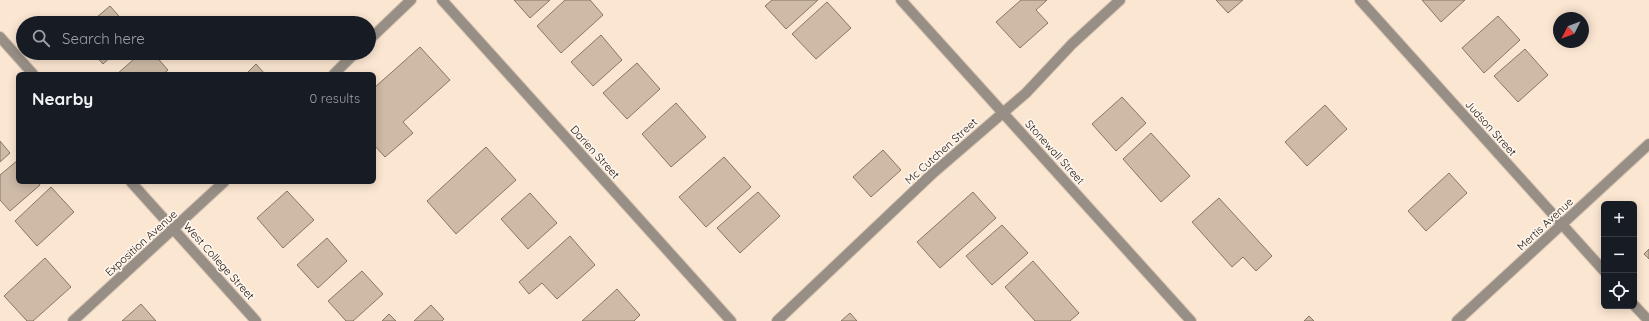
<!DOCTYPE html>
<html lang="en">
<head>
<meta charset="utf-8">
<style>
  body { margin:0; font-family:Quicksand,sans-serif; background:#242831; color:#f1f3f6 }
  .controls { position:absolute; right:12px; bottom:12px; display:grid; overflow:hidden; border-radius:6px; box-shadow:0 2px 10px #0003 }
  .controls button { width:36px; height:36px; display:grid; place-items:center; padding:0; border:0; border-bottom:1px solid #363941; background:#171b24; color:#f1f3f6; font:20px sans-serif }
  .compass { position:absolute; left:1553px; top:12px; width:36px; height:36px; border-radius:50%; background:#171b24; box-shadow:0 2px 10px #0003; rotate:228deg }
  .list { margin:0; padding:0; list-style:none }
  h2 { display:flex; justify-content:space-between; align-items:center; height:52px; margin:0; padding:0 16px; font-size:17px }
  h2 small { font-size:13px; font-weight:400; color:#9ea1a6 }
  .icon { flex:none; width:22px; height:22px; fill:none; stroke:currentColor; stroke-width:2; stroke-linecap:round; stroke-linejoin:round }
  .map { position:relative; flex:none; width:1649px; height:321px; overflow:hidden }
  .search { position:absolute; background:#171b24; box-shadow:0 2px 10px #0003; left:16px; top:16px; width:360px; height:44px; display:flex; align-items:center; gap:10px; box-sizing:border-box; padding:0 14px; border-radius:22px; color:#9ea1a6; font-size:15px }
  .panel { position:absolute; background:#171b24; box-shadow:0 2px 10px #0003; left:16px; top:72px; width:360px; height:112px; border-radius:6px }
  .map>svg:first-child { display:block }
  .building { fill:#cebaa6; stroke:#887663 }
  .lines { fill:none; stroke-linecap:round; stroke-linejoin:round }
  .minor-casing { stroke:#d7c4b1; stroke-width:12 }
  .minor { stroke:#978f86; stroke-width:10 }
  .labels { text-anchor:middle; stroke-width:3.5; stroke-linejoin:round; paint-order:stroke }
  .street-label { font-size:11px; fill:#1a130b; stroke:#fef5ed }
</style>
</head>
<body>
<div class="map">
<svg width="1649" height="321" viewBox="0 0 1649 321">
  <rect width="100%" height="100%" fill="#fbe6d1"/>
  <g class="building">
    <polygon points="514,0 550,0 530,18"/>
    <polygon points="565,0 590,0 603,15 561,53 537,26"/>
    <polygon points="772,0 818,0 786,29 765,6"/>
    <polygon points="1021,0 1047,0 1036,10 1048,23 1020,48 996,22"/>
    <polygon points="1216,0 1243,0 1228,13"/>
    <polygon points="1422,0 1465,0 1441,22"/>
    <polygon points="827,2 851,28 816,59 792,34"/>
    <polygon points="110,6 125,23 90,23"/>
    <polygon points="1498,16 1520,40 1484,73 1462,48"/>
    <polygon points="601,35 622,60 593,86 571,62"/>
    <polygon points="420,47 450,80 403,122 413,133 385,157 374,145 374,88"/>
    <polygon points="1525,49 1548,75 1518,102 1494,76"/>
    <polygon points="93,53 115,53 103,64"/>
    <polygon points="141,53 153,53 168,70 163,74 117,74"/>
    <polygon points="637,63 660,89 627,119 603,93"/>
    <polygon points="256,64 265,74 246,74"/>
    <polygon points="1122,97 1146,123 1116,151 1092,124"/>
    <polygon points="676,103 706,137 671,167 642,134"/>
    <polygon points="1325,105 1347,129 1307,166 1285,142"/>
    <polygon points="1151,133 1190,176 1161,202 1123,159"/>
    <polygon points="0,141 10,153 0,162"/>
    <polygon points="486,147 516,180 456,234 427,201"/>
    <polygon points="883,150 901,170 871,197 853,177"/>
    <polygon points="724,157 751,187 706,227 679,197"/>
    <polygon points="18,160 18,182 38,182 40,185 10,211 0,200 0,175"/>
    <polygon points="1449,173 1467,193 1426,231 1408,211"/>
    <polygon points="51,187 74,212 37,246 15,221"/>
    <polygon points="287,191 314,220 283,248 257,218"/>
    <polygon points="758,192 780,216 740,253 717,228"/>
    <polygon points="973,192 996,218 940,268 917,242"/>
    <polygon points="530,193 557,223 528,249 501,219"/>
    <polygon points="1219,198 1272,256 1256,271 1243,257 1232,267 1192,222"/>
    <polygon points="1002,225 1028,253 992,285 966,256"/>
    <polygon points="570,236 595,265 557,299 542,283 529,294 519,282"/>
    <polygon points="327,238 347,261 318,288 297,265"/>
    <polygon points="1649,249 1649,259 1644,254"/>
    <polygon points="45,258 71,287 33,321 27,321 4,296"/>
    <polygon points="1033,261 1079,313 1070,321 1035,321 1005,287"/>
    <polygon points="362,271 383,294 353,321 346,321 328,301"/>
    <polygon points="617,289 640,315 634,321 582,321"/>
    <polygon points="141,304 156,321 122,321"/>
    <polygon points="431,305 444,319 442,321 414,321"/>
    <polygon points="850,313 857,321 841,321"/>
    <polygon points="389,314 396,321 382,321"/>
    <polygon points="1309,316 1314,321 1304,321"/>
  </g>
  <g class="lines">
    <defs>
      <g id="minor">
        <polyline points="442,0 731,321"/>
        <polyline points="901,0 1191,321"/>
        <polyline points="1360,0 1604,271"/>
        <polyline points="0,37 33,74"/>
        <polyline points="369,40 411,0"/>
        <polyline points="334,74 355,53"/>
        <polyline points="131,182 256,321"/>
        <polyline points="1634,305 1649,321"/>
        <polyline points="73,321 224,182"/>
        <polyline points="777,321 932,174 1026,93 1072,44 1120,0"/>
        <polyline points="1457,321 1649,144"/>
      </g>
    </defs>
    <use href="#minor" class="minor-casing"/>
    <use href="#minor" class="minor"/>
  </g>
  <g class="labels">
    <g class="street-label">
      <text transform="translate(1491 128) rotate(48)" y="4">Judson Street</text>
      <text transform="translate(941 151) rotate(-42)" y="4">Mc Cutchen Street</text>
      <text transform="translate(595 152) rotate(48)" y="4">Darien Street</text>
      <text transform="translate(1055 152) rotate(48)" y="4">Stonewall Street</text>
      <text transform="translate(1545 224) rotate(-43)" y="4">Mertis Avenue</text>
      <text transform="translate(141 243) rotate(-42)" y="4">Exposition Avenue</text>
      <text transform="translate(219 261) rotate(48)" y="4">West College Street</text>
    </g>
  </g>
</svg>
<div class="controls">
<button>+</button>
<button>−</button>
<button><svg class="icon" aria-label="locate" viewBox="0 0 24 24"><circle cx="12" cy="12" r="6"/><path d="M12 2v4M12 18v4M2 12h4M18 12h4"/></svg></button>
</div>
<svg class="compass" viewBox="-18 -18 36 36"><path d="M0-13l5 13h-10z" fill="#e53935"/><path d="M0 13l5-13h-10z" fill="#9ea1a6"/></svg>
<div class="search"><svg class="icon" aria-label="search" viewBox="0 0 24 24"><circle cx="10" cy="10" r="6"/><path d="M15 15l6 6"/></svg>Search here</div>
<section class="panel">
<h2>Nearby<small>0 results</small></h2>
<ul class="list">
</ul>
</section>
</div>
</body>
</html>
